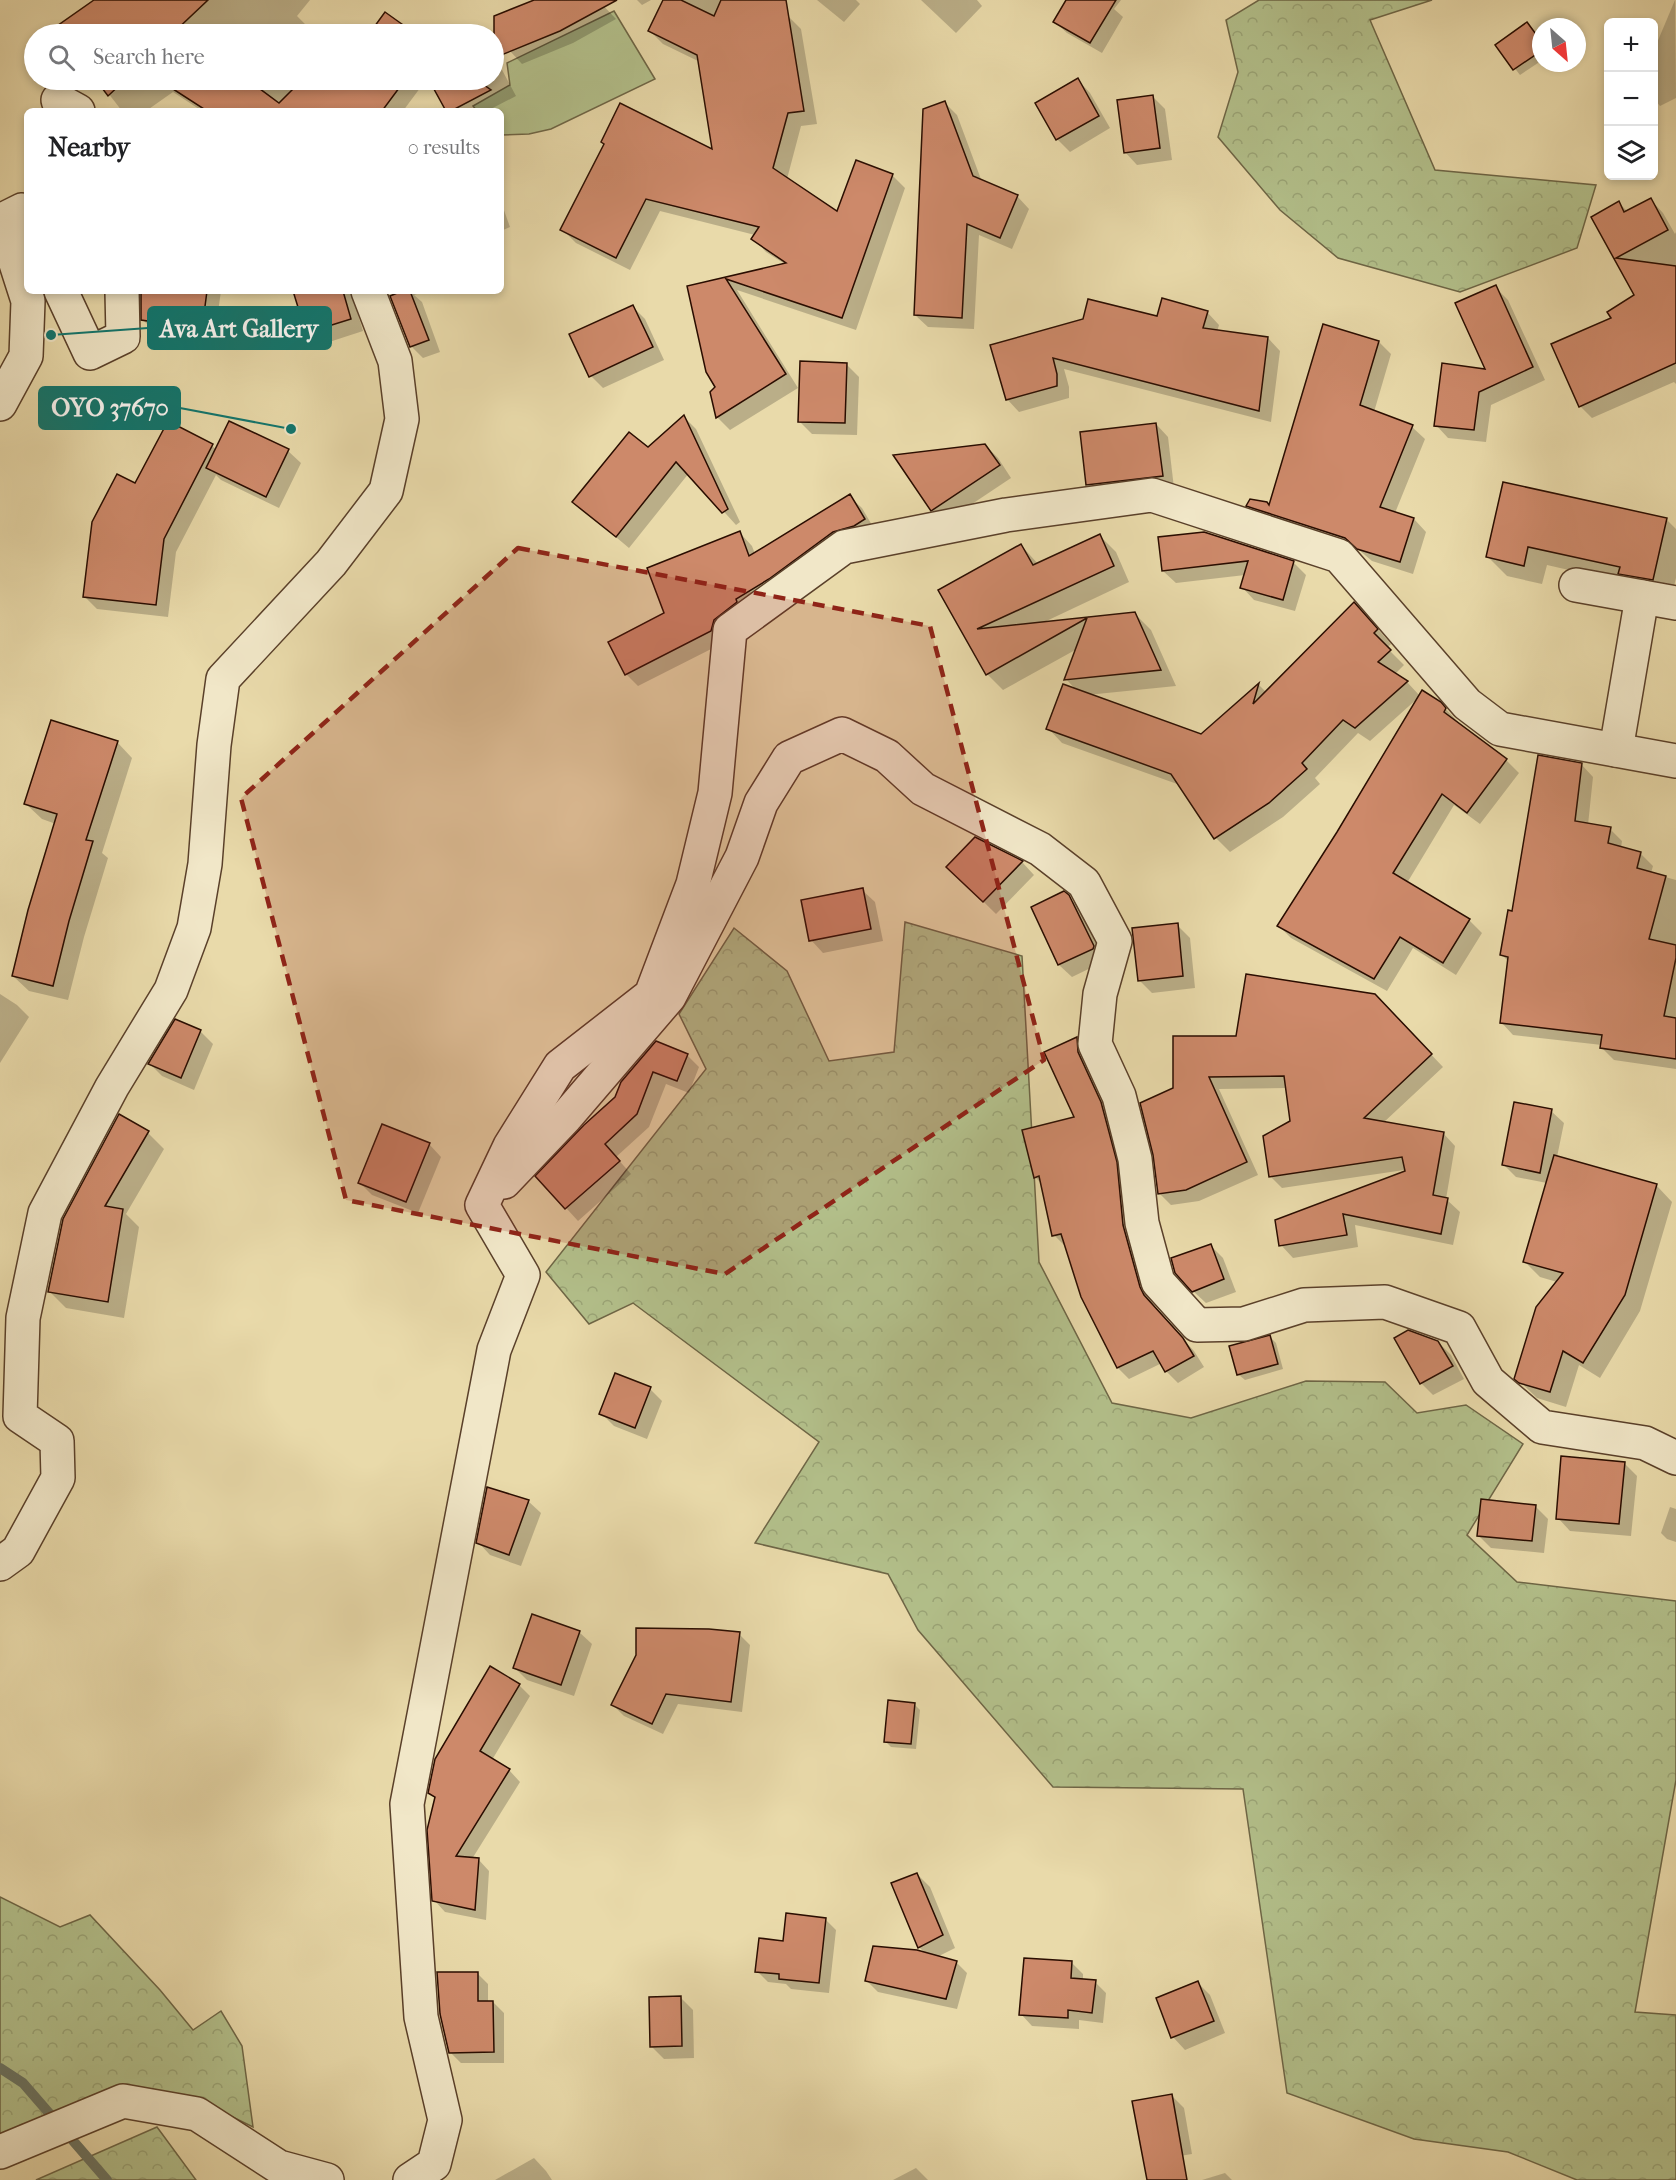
<!DOCTYPE html>
<html lang="en">
<head>
<meta charset="utf-8">
<style>
  body { margin:0; font-family:"IM FELL French Canon",serif; background:#f6f6f6; color:#202124 }
  .controls { position:absolute; right:18px; top:18px; display:grid; overflow:hidden; border-radius:9px; box-shadow:0 3px 9px #0003 }
  .controls button { width:54px; height:54px; display:grid; place-items:center; padding:0; border:0; border-bottom:2px solid #e0e0e0; background:#fff; color:#202124; font:30px sans-serif }
  .compass { position:absolute; left:1532px; top:18px; width:54px; height:54px; border-radius:50%; background:#fff; box-shadow:0 3px 9px #0003; rotate:153deg }
  .list { margin:0; padding:0; list-style:none }
  h2 { display:flex; justify-content:space-between; align-items:center; height:78px; margin:0; padding:0 24px; font-size:26px }
  h2 small { font-size:20px; font-weight:400; color:#757577 }
  .icon { flex:none; width:33px; height:33px; fill:none; stroke:currentColor; stroke-width:2; stroke-linecap:round; stroke-linejoin:round }
  .map { position:relative; flex:none; width:1676px; height:2180px; overflow:hidden }
  .search { position:absolute; background:#fff; box-shadow:0 3px 9px #0003; left:24px; top:24px; width:480px; height:66px; display:flex; align-items:center; gap:15px; box-sizing:border-box; padding:0 21px; border-radius:33px; color:#757577; font-size:22px }
  .panel { position:absolute; background:#fff; box-shadow:0 3px 9px #0003; left:24px; top:108px; width:480px; height:186px; border-radius:9px }
  .map>svg:first-child { display:block }
  .forest { fill:url(#forest-crowns); stroke:#6e6646; stroke-width:1.5 }
  .park { fill:#b3c08b; stroke:#6e6646; stroke-width:1.5 }
  .shadow { fill:#0003 }
  .lines { fill:none; stroke-linecap:round; stroke-linejoin:round }
  .stream { stroke:#6b7564; stroke-width:10 }
  .building { fill:#cd896a; stroke:#2a0d00; stroke-width:1.5 }
  .street-casing { stroke:#5a402a; stroke-width:36 }
  .street { stroke:#f1e7c8; stroke-width:33 }
  .marked { fill:#8f2418; fill-opacity:0.2; stroke:#8f2418; stroke-width:4.5; stroke-dasharray:12 8; stroke-linejoin:round }
  .leader { fill:none; stroke:#0f766e; stroke-width:2 }
  .callout-dot { fill:#0f766e; stroke:#f1e7c8; stroke-width:2 }
  .callout { fill:#0f766e; stroke:#0f766e; stroke-width:2 }
  .callout-label { font-size:24px; text-anchor:middle; font-weight:bold; fill:#fff }
</style>
</head>
<body>
<div class="map">
<svg width="1676" height="2180" viewBox="0 0 1676 2180">
  <defs>
    <pattern id="forest-crowns" width="20" height="18" patternUnits="userSpaceOnUse" patternTransform="scale(1.5)"><rect width="20" height="18" fill="#b3c08b"/><path d="M2 6a3 3 0 1 1 6 0M12 15a3 3 0 1 1 6 0" fill="none" stroke="#9aa476"/></pattern>
  </defs>
  <rect width="100%" height="100%" fill="#e9daaa"/>
  <filter id="stains"><feTurbulence type="fractalNoise" baseFrequency=".00333" numOctaves="4"/><feColorMatrix values="0 0 0 0 .2 0 0 0 0 .09 0 0 0 0 .02 0 0 0 .5 -.17"/></filter>
  <radialGradient id="worn" r=".72"><stop offset=".6" stop-color="#630" stop-opacity="0"/><stop offset="1" stop-color="#630" stop-opacity=".3"/></radialGradient>
  <g class="forest">
    <polygon points="1259,0 1432,0 1370,20 1435,170 1596,185 1577,248 1460,292 1338,258 1280,210 1218,137 1238,72 1226,20"/>
    <polygon points="905,922 1022,956 1039,1262 1112,1403 1191,1418 1306,1381 1385,1382 1417,1413 1466,1405 1523,1444 1467,1535 1517,1582 1676,1601 1676,1780 1635,2012 1676,2015 1676,2180 1577,2180 1508,2152 1414,2139 1287,2093 1243,1789 1053,1787 918,1630 888,1574 755,1543 819,1442 633,1303 589,1324 546,1272 706,1069 679,1014 734,928 787,971 829,1061 894,1052"/>
    <polygon points="0,1897 60,1927 90,1915 160,1990 193,2030 221,2011 242,2046 253,2127 200,2101 0,2137"/>
    <polygon points="157,2127 196,2180 36,2180"/>
  </g>
  <polygon class="park" points="614,11 655,79 551,129 529,134 501,135 501,111 477,111 473,106 510,85 507,63"/>
  <g class="shadow">
    <polygon points="111,0 310,0 297,16 309,28 308,34 65,34 59,26"/>
    <polygon points="538,0 598,0 616,19 573,43 522,64 510,51 494,18"/>
    <polygon points="637,0 651,0 642,5"/>
    <polygon points="664,0 751,0 787,15 801,29 817,124 801,126 787,179 838,213 892,175 905,188 856,330 737,290 798,388 730,430 717,417 717,387 689,287 785,264 766,252 753,238 755,235 660,211 630,270 576,243 562,229 714,152 698,61 663,44 650,31"/>
    <polygon points="817,0 856,0 860,4 844,22"/>
    <polygon points="921,0 977,0 982,6 956,33"/>
    <polygon points="1068,0 1121,0 1114,9 1123,17 1102,53 1067,33 1055,22"/>
    <polygon points="1675,0 1676,98 1660,106 1654,99 1654,50"/>
    <polygon points="386,14 413,34 371,34"/>
    <polygon points="1527,24 1541,41 1541,61 1520,75 1497,45"/>
    <polygon points="494,55 516,96 487,111 447,111 431,80 494,80"/>
    <polygon points="98,80 329,80 334,85 338,80 426,80 403,111 202,111 173,92 146,111 122,111"/>
    <polygon points="1078,80 1090,93 1110,128 1070,152 1057,139"/>
    <polygon points="1153,97 1165,109 1172,160 1137,165 1125,152"/>
    <polygon points="945,103 957,115 982,182 1017,196 1029,209 1012,249 979,235 974,329 928,327 915,315"/>
    <polygon points="1651,200 1663,213 1675,234 1676,232 1676,384 1674,382 1592,418 1580,406 1613,319 1636,296 1593,218 1619,203 1628,212"/>
    <polygon points="501,202 510,227 501,231"/>
    <polygon points="1495,287 1508,300 1545,380 1491,405 1486,442 1448,438 1436,425 1487,371"/>
    <polygon points="142,291 221,291 214,340 155,332 143,320"/>
    <polygon points="295,291 351,291 363,331 320,345 307,332"/>
    <polygon points="406,291 426,291 414,295 422,302 440,352 423,358 411,346"/>
    <polygon points="632,306 645,319 664,360 603,388 591,376"/>
    <polygon points="1207,312 1219,325 1217,332 1268,338 1280,351 1271,422 1064,369 1069,387 1069,398 1019,412 1007,399 992,346 1158,318"/>
    <polygon points="1379,342 1391,354 1374,412 1412,427 1425,439 1395,513 1414,519 1426,532 1413,574 1372,561 1359,550 1260,518 1248,506 1270,508"/>
    <polygon points="846,364 859,377 857,435 812,434 800,422"/>
    <polygon points="684,417 696,429 740,522 736,525 689,473 629,548 574,502 648,449"/>
    <polygon points="1156,424 1168,437 1174,488 1100,497 1087,484"/>
    <polygon points="985,445 998,458 1011,478 945,522 932,510"/>
    <polygon points="212,446 217,450 288,451 301,463 279,508 221,480 216,475 176,552 168,617 97,609 84,596 136,485"/>
    <polygon points="1504,483 1666,519 1676,529 1676,578 1671,598 1630,584 1547,565 1542,584 1507,576 1488,557"/>
    <polygon points="849,496 862,508 876,532 723,643 638,686 626,674 740,533 752,546 755,554"/>
    <polygon points="1204,533 1293,562 1306,575 1295,611 1254,600 1242,587 1245,575 1176,583 1163,571"/>
    <polygon points="1100,536 1116,552 1129,582 1040,624 1135,614 1151,630 1176,686 1087,695 1202,736 1259,685 1266,692 1368,618 1391,644 1387,648 1404,665 1395,674 1407,682 1420,696 1440,703 1458,722 1456,724 1506,760 1519,773 1480,824 1454,805 1407,883 1469,920 1482,933 1456,975 1413,948 1387,991 1291,938 1279,926 1338,833 1418,698 1370,741 1358,733 1315,778 1320,784 1283,817 1230,852 1216,838 1180,785 1062,743 1048,728 1078,692 1066,679 1077,649 1003,690 987,674 940,590 1021,545 1038,564"/>
    <polygon points="117,742 132,758 102,853 108,858 84,937 68,1000 29,991 13,976 56,824 42,819 26,804"/>
    <polygon points="1581,764 1593,777 1588,825 1610,829 1622,841 1621,848 1640,853 1653,866 1651,873 1676,880 1676,1069 1614,1060 1602,1048 1602,1045 1513,1035 1501,1022 1509,962 1502,955 1513,912"/>
    <polygon points="976,839 1022,862 1034,875 996,914 948,867"/>
    <polygon points="862,890 875,902 883,941 823,953 811,940"/>
    <polygon points="1068,897 1082,910 1105,961 1072,977 1059,965 1033,908"/>
    <polygon points="1177,925 1190,938 1195,988 1152,993 1139,980"/>
    <polygon points="0,994 17,1005 29,1017 0,1063"/>
    <polygon points="1387,1008 1443,1067 1383,1123 1443,1133 1455,1146 1446,1199 1460,1212 1453,1245 1355,1225 1358,1247 1293,1258 1281,1245 1411,1169 1282,1188 1270,1176 1292,1121 1287,1088 1219,1089 1258,1175 1199,1201 1171,1205 1159,1193 1175,1089 1238,1038"/>
    <polygon points="176,1021 201,1032 213,1044 194,1090 162,1076 150,1064"/>
    <polygon points="1077,1039 1088,1050 1112,1115 1134,1238 1151,1300 1155,1308 1194,1351 1204,1367 1178,1383 1166,1371 1162,1363 1129,1379 1118,1368 1066,1247 1054,1235 1042,1184 1035,1177 1076,1118"/>
    <polygon points="687,1055 699,1067 689,1093 666,1084 649,1127 616,1157 631,1174 578,1221 537,1176 616,1098 622,1083"/>
    <polygon points="1551,1111 1564,1123 1557,1157 1657,1186 1672,1202 1640,1311 1600,1378 1579,1365 1566,1407 1537,1398 1516,1378 1557,1282 1540,1277 1524,1261 1547,1183 1516,1177 1504,1165"/>
    <polygon points="148,1133 164,1149 126,1214 139,1227 124,1318 66,1308 49,1291"/>
    <polygon points="429,1144 441,1157 418,1213 372,1195 360,1183"/>
    <polygon points="1210,1245 1223,1258 1236,1292 1206,1303 1193,1291"/>
    <polygon points="1270,1337 1276,1343 1283,1369 1245,1380 1239,1375 1231,1347"/>
    <polygon points="1438,1342 1451,1355 1464,1379 1433,1395 1421,1383"/>
    <polygon points="650,1389 662,1401 647,1439 614,1426 601,1413"/>
    <polygon points="1624,1463 1637,1476 1631,1536 1570,1531 1558,1518"/>
    <polygon points="528,1501 541,1513 521,1566 490,1555 478,1542"/>
    <polygon points="1535,1506 1548,1519 1544,1553 1491,1548 1478,1535"/>
    <polygon points="1670,1507 1676,1509 1676,1542 1667,1539 1661,1533"/>
    <polygon points="579,1632 592,1644 574,1696 527,1680 515,1668"/>
    <polygon points="739,1634 750,1645 742,1712 678,1704 663,1734 624,1716 613,1705"/>
    <polygon points="519,1685 530,1696 492,1760 509,1770 520,1782 472,1859 478,1859 489,1871 486,1920 445,1912 434,1900 436,1799 430,1792"/>
    <polygon points="914,1704 920,1710 916,1749 891,1747 885,1741"/>
    <polygon points="917,1874 930,1887 955,1948 937,1957 956,1962 967,1973 957,2009 878,1992 867,1981 926,1954 919,1947"/>
    <polygon points="825,1919 836,1930 829,1993 791,1989 786,1984 768,1982 757,1971"/>
    <polygon points="1072,1963 1083,1974 1083,1981 1095,1982 1106,1993 1103,2023 1079,2020 1079,2029 1032,2026 1021,2014"/>
    <polygon points="477,1973 488,1984 488,2002 493,2002 504,2013 504,2063 461,2063 450,2052"/>
    <polygon points="1198,1983 1210,1995 1225,2033 1185,2050 1173,2037"/>
    <polygon points="680,1997 693,2010 694,2058 664,2059 651,2046"/>
    <polygon points="1172,2096 1184,2108 1192,2154 1155,2160"/>
    <polygon points="534,2158 546,2171 552,2180 495,2180"/>
    <polygon points="916,2168 928,2180 893,2180"/>
    <polygon points="1225,2173 1232,2180 1202,2180"/>
  </g>
  <g class="lines">
    <polyline class="stream" points="0,2068 23,2083 107,2180"/>
  </g>
  <g class="building">
    <polygon points="94,0 208,0 172,34 63,34 57,26"/>
    <polygon points="534,0 617,0 560,31 494,58 494,16"/>
    <polygon points="663,0 681,0 714,16 721,0 786,0 804,111 788,113 773,168 837,211 856,160 893,174 842,318 726,279 786,374 716,418 710,392 715,387 706,372 687,286 786,263 751,239 759,227 646,199 616,258 560,230 604,144 601,142 620,103 712,149 697,55 648,31"/>
    <polygon points="1066,0 1116,0 1090,43 1053,22"/>
    <polygon points="385,12 399,22 416,34 369,34"/>
    <polygon points="1527,22 1541,41 1541,51 1513,70 1495,45"/>
    <polygon points="1078,78 1099,116 1056,140 1035,103"/>
    <polygon points="96,80 125,80 108,96"/>
    <polygon points="159,80 248,80 279,103 302,80 405,80 382,111 207,111"/>
    <polygon points="429,80 477,80 491,90 451,111 446,111"/>
    <polygon points="1153,95 1160,148 1124,153 1117,100"/>
    <polygon points="945,101 973,176 1018,195 1000,238 967,224 962,318 914,315 923,109"/>
    <polygon points="1651,198 1668,230 1616,258 1676,266 1676,363 1579,407 1551,344 1611,318 1607,312 1634,295 1591,217 1619,201 1624,212"/>
    <polygon points="1496,285 1533,367 1479,392 1474,430 1434,426 1442,363 1485,369 1455,303"/>
    <polygon points="141,291 207,291 202,329 141,320"/>
    <polygon points="293,291 343,291 351,319 306,333"/>
    <polygon points="402,291 410,291 429,340 410,347 390,296"/>
    <polygon points="1162,298 1208,311 1203,328 1268,337 1259,411 1053,358 1057,374 1057,386 1006,400 990,345 1083,319 1088,299 1157,316"/>
    <polygon points="633,305 653,347 589,377 569,334"/>
    <polygon points="1323,324 1379,341 1360,405 1413,425 1380,507 1414,518 1400,562 1357,549 1345,538 1246,506 1250,499 1267,502 1269,505"/>
    <polygon points="800,361 847,363 845,423 798,422"/>
    <polygon points="684,415 728,509 722,513 676,462 616,537 572,502 629,432 648,447"/>
    <polygon points="168,421 213,444 164,539 156,605 83,597 92,522 117,474 135,483"/>
    <polygon points="229,421 289,449 266,497 206,468"/>
    <polygon points="1156,423 1163,476 1086,485 1080,432"/>
    <polygon points="985,444 1000,465 931,511 893,455"/>
    <polygon points="1503,482 1667,518 1653,580 1618,574 1620,567 1528,547 1524,566 1486,557"/>
    <polygon points="850,494 865,519 854,526 833,532 769,579 736,599 737,602 714,620 711,631 625,675 608,642 664,613 647,568 740,531 749,556"/>
    <polygon points="1204,532 1294,561 1283,600 1240,588 1248,561 1162,571 1158,537"/>
    <polygon points="1100,534 1114,566 977,629 1135,612 1161,670 1064,680 1087,618 986,675 938,590 1021,544 1033,565"/>
    <polygon points="1354,602 1378,629 1374,633 1391,650 1378,662 1408,681 1355,728 1343,720 1302,763 1307,769 1269,803 1214,839 1171,774 1046,729 1063,684 1201,734 1259,683 1253,704"/>
    <polygon points="1422,690 1441,702 1446,708 1444,712 1507,759 1467,813 1442,794 1393,873 1470,919 1443,963 1400,937 1374,979 1277,926 1337,832"/>
    <polygon points="51,720 118,741 86,840 93,841 69,921 53,986 12,976 28,910 57,814 24,804"/>
    <polygon points="1538,755 1582,763 1575,821 1611,827 1608,843 1641,852 1637,868 1666,876 1649,939 1676,945 1676,958 1664,1016 1676,1018 1676,1059 1600,1048 1602,1035 1500,1023 1508,957 1500,955 1508,910 1512,911"/>
    <polygon points="975,837 1023,861 983,902 946,867"/>
    <polygon points="863,888 871,929 809,941 801,900"/>
    <polygon points="1064,891 1069,895 1094,946 1093,949 1058,965 1031,907"/>
    <polygon points="1178,923 1183,976 1138,981 1132,928"/>
    <polygon points="1246,974 1375,994 1432,1054 1364,1118 1444,1132 1433,1195 1448,1198 1441,1234 1343,1214 1347,1235 1279,1246 1275,1220 1405,1171 1402,1157 1269,1177 1263,1136 1290,1121 1284,1076 1209,1077 1247,1162 1186,1190 1158,1194 1153,1155 1140,1103 1173,1088 1173,1036 1236,1036"/>
    <polygon points="175,1019 201,1030 181,1078 148,1064"/>
    <polygon points="1077,1037 1078,1052 1101,1102 1117,1162 1123,1225 1140,1287 1144,1295 1183,1338 1194,1356 1165,1372 1153,1351 1117,1368 1081,1297 1061,1234 1052,1236 1039,1176 1034,1178 1022,1130 1074,1117 1044,1052"/>
    <polygon points="656,1041 688,1054 677,1081 653,1072 637,1114 605,1144 620,1161 565,1209 535,1176 584,1125 615,1097 621,1082"/>
    <polygon points="1514,1102 1552,1109 1540,1173 1502,1165"/>
    <polygon points="119,1114 149,1131 105,1206 123,1209 108,1302 48,1292 63,1219"/>
    <polygon points="382,1124 430,1143 406,1202 358,1183"/>
    <polygon points="1554,1155 1657,1184 1625,1295 1583,1363 1563,1351 1550,1392 1519,1383 1514,1379 1536,1307 1563,1273 1523,1262"/>
    <polygon points="1211,1244 1224,1279 1192,1292 1175,1273 1171,1258"/>
    <polygon points="1408,1330 1438,1341 1453,1366 1420,1384 1394,1338"/>
    <polygon points="1270,1335 1278,1364 1237,1375 1229,1346"/>
    <polygon points="615,1373 651,1387 635,1428 599,1414"/>
    <polygon points="1561,1456 1625,1462 1619,1524 1556,1519"/>
    <polygon points="487,1487 529,1500 509,1555 476,1543"/>
    <polygon points="1481,1499 1536,1505 1532,1541 1477,1536"/>
    <polygon points="532,1614 580,1631 561,1685 513,1668"/>
    <polygon points="636,1628 709,1629 740,1632 731,1702 666,1694 652,1724 611,1705 636,1655"/>
    <polygon points="490,1666 520,1684 480,1751 510,1769 456,1856 479,1858 475,1910 432,1901 427,1830 435,1797 428,1793 435,1759"/>
    <polygon points="888,1700 915,1703 911,1744 884,1742"/>
    <polygon points="917,1873 943,1935 918,1948 891,1883"/>
    <polygon points="786,1913 826,1918 819,1983 779,1979 779,1974 755,1972 759,1938 783,1941"/>
    <polygon points="873,1946 917,1950 957,1961 946,1999 865,1981"/>
    <polygon points="1024,1958 1072,1961 1071,1978 1096,1980 1092,2013 1068,2010 1068,2018 1019,2015"/>
    <polygon points="437,1972 478,1972 478,2001 493,2001 494,2052 449,2053 440,2014"/>
    <polygon points="1198,1981 1214,2021 1171,2038 1156,1998"/>
    <polygon points="681,1996 682,2046 650,2047 649,1997"/>
    <polygon points="1172,2094 1187,2180 1147,2180 1132,2101"/>
  </g>
  <g class="lines">
    <defs>
      <g id="street">
        <polyline points="62,111 58,100 78,111"/>
        <polyline points="61,291 90,353 123,337 122,291"/>
        <polyline points="0,404 26,356 28,301 2,220 22,210 27,220"/>
        <polyline points="1576,585 1676,603"/>
        <polyline points="1616,750 1642,597"/>
        <polyline points="504,1182 566,1117 669,997 742,857 761,803 789,758 842,734 887,756 923,789 1040,849 1084,883 1115,941 1100,994 1095,1044 1119,1096 1135,1159 1142,1223 1158,1282 1197,1325 1244,1324 1304,1305 1385,1302 1459,1328 1488,1381 1542,1427 1645,1443 1676,1458"/>
        <polyline points="0,1564 18,1551 58,1478 57,1441 20,1416 23,1318 45,1213 112,1087 171,990 194,928 205,864 214,745 223,679 331,563 386,491 402,419 395,361 368,291"/>
        <polyline points="0,2152 123,2101 197,2114 279,2167 327,2180"/>
        <polyline points="410,2180 434,2164 445,2120 421,2017 407,1804 494,1350 523,1275 482,1205 510,1146 560,1066 651,995 693,884 715,793 730,630 844,547 1006,515 1152,495 1339,556 1467,704 1500,729 1676,761"/>
      </g>
    </defs>
    <use href="#street" class="street-casing"/>
    <use href="#street" class="street"/>
  </g>
  <path class="marked" d="M 518,548 L 930,626 L 1044,1060 L 725,1274 L 346,1200 L 241,798 Z"/>
  <path class="leader" d="M51 335L148 328M291 429L180 408"/>
  <g class="callout-dot">
    <circle cx="51" cy="335" r="6"/>
    <circle cx="291" cy="429" r="6"/>
  </g>
  <g class="callout">
    <rect x="148" y="307" width="183" height="42" rx="6"/>
    <rect x="39" y="387" width="141" height="42" rx="6"/>
  </g>
  <g class="callout-label">
    <text x="239" y="337">Ava Art Gallery</text>
    <text x="110" y="416">OYO 37670</text>
  </g>
  <rect width="100%" height="100%" filter="url(#stains)"/>
  <rect width="100%" height="100%" fill="url(#worn)"/>
</svg>
<div class="controls">
<button>+</button>
<button>−</button>
<button><svg class="icon" aria-label="layers" viewBox="0 0 24 24"><path d="M12 4l9 5-9 5-9-5zM3 14l9 5 9-5"/></svg></button>
</div>
<svg class="compass" viewBox="-18 -18 36 36"><path d="M0-13l5 13h-10z" fill="#e53935"/><path d="M0 13l5-13h-10z" fill="#757577"/></svg>
<div class="search"><svg class="icon" aria-label="search" viewBox="0 0 24 24"><circle cx="10" cy="10" r="6"/><path d="M15 15l6 6"/></svg>Search here</div>
<section class="panel">
<h2>Nearby<small>0 results</small></h2>
<ul class="list">
</ul>
</section>
</div>
</body>
</html>
